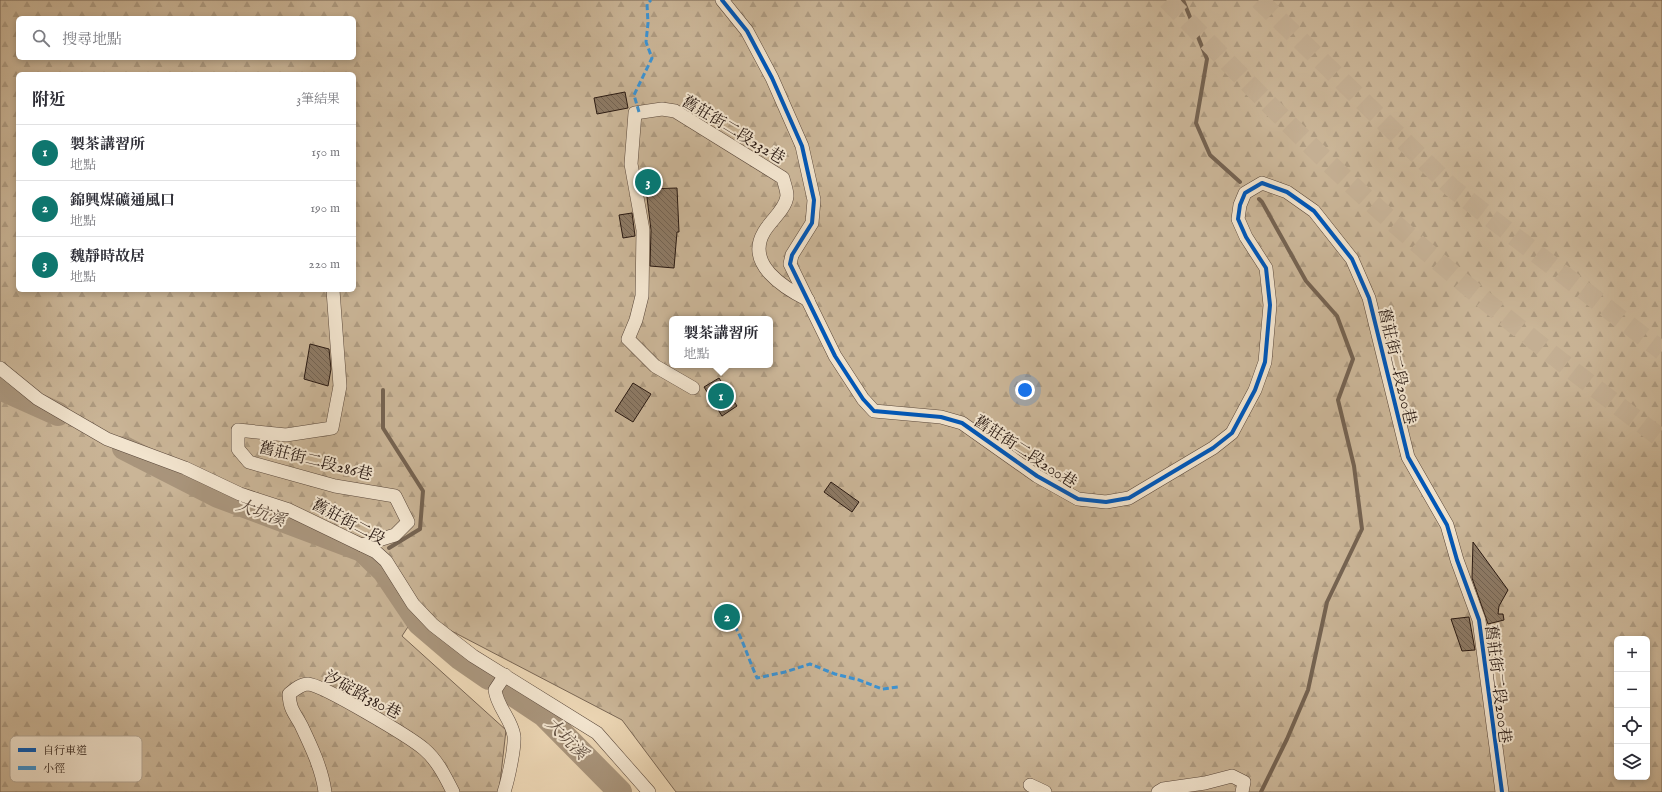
<!DOCTYPE html>
<html lang="zh-TW">
<head>
<meta charset="utf-8">
<style>
  body { margin:0; font-family:"IM FELL English","Noto Serif TC",serif; background:#f7f7f7; color:#2b2b33 }
  .controls { position:absolute; right:12px; bottom:12px; display:grid; overflow:hidden; border-radius:6px; box-shadow:0 2px 6px #0003 }
  .controls button { width:36px; height:36px; display:grid; place-items:center; padding:0; border:0; border-bottom:1px solid #e1e1e2; background:#fff; color:#2b2b33; font:20px sans-serif }
  .you { position:absolute; left:1025px; top:390px; width:14px; height:14px; margin:-10px; border:3px solid #fff; border-radius:50%; background:#1a73e8; box-shadow:0 0 0 6px #1a73e833 }
  .badge { display:grid; place-items:center; width:26px; height:26px; border-radius:50%; background:#0f766e; color:#fff; font-size:13px; font-weight:700 }
  .pin { position:absolute; translate:-50% -50%; border:2px solid #fff; box-shadow:0 1px 4px #0006 }
  .popup { position:absolute; left:669px; top:316px; width:104px; height:52px; box-sizing:border-box; display:grid; place-content:center; border-radius:6px; background:#fff; filter:drop-shadow(0 1px 3px #0005); font-size:13px; white-space:nowrap; color:#7c7c81 }
  .popup b { font-size:15px; color:#2b2b33 }
  .popup::after { content:''; position:absolute; left:50%; top:100%; margin-left:-8px; border:8px solid transparent; border-top-color:#fff }
  .list { margin:0; padding:0; list-style:none }
  h2 { display:flex; justify-content:space-between; align-items:center; height:52px; margin:0; padding:0 16px; font-size:17px }
  h2 small { font-size:13px; font-weight:400; color:#7c7c81 }
  .list li { display:grid; grid-template-columns:26px 1fr auto; gap:12px; align-items:center; box-sizing:border-box; height:56px; padding:0 16px; border-top:1px solid #e1e1e2 }
  .list b { display:block; font-size:15px; white-space:nowrap }
  .list p { margin:0; font-size:13px; white-space:nowrap; color:#7c7c81 }
  .list em { font-size:13px; font-style:normal; color:#7c7c81 }
  .icon { flex:none; width:22px; height:22px; fill:none; stroke:currentColor; stroke-width:2; stroke-linecap:round; stroke-linejoin:round }
  .map { position:relative; flex:none; width:1662px; height:792px; overflow:hidden }
  .search { position:absolute; background:#fff; box-shadow:0 2px 6px #0003; left:16px; top:16px; width:340px; height:44px; display:flex; align-items:center; gap:10px; box-sizing:border-box; padding:0 14px; border-radius:6px; color:#7c7c81; font-size:15px }
  .panel { position:absolute; background:#fff; box-shadow:0 2px 6px #0003; left:16px; top:72px; width:340px; height:220px; border-radius:6px }
  .map>svg:first-child { display:block }
  .forest { fill:url(#forest-firs); stroke:#796654; fill-rule:evenodd }
  .lines { fill:none; stroke-linecap:round; stroke-linejoin:round }
  .stream { stroke:#756351; stroke-width:4 }
  .river { stroke:#a9957c; stroke-width:24 }
  .building { fill:url(#building-back-hatch); stroke:#281811 }
  .highway-tunnel { stroke:#c4af93; stroke-width:19; stroke-dasharray:19 10; stroke-linecap:butt }
  .minor-casing { stroke:#59473a; stroke-width:14 }
  .minor { stroke:#f2e4ce; stroke-width:13 }
  .quiet { stroke:#3c93d3; stroke-width:3; stroke-dasharray:6 3; stroke-linecap:butt }
  .cycleway-casing { stroke:#f2e4ce; stroke-width:6 }
  .cycleway { stroke:#0057b8; stroke-width:4 }
  .labels { text-anchor:middle; stroke-width:4; stroke-linejoin:round; paint-order:stroke }
  .street-label { font-size:16px; fill:#281811; stroke:#f2e4ce }
  .water-label { font-size:17px; font-style:italic; fill:#5c4a3c; stroke:#f2e4ce }
  .key { fill:#f2e4ce; stroke:#b5a795; stroke-width:1 }
  .key-label { font-size:11px; fill:#281811 }
</style>
</head>
<body>
<div class="map">
<svg width="1662" height="792" viewBox="0 0 1662 792">
  <defs>
    <pattern id="forest-firs" width="22" height="20" patternUnits="userSpaceOnUse"><rect width="22" height="20" fill="#cab597"/><path d="M5 1l3.5 6h-7zM16 11l3.5 6h-7z" fill="#ae9b81"/></pattern>
    <pattern id="building-back-hatch" width="6" height="6" patternUnits="userSpaceOnUse"><rect width="6" height="6" fill="#8d7a65"/><path d="M-1 5l2 2M0 0l6 6M5-1l2 2" fill="none" stroke="#736352"/></pattern>
  </defs>
  <rect width="100%" height="100%" fill="#ebd5b3"/>
  <filter id="stains"><feTurbulence type="fractalNoise" baseFrequency=".005" numOctaves="4"/><feColorMatrix values="0 0 0 0 .2 0 0 0 0 .09 0 0 0 0 .02 0 0 0 .5 -.17"/></filter>
  <radialGradient id="worn" r=".72"><stop offset=".6" stop-color="#630" stop-opacity="0"/><stop offset="1" stop-color="#630" stop-opacity=".3"/></radialGradient>
  <path class="forest" d="M 0,0 L 1662,0 L 1662,792 L 676,792 L 622,720 L 417,613 L 402,636 L 506,730 L 499,792 L 0,792 ZM 18,18 L 354,18 L 354,58 L 18,58 ZM 18,74 L 354,74 L 354,290 L 18,290 ZM 672,319 L 770,319 L 770,365 L 672,365 ZM 1617,639 L 1647,639 L 1647,777 L 1617,777 Z"/>
  <g class="lines">
    <g class="stream">
      <polyline points="1183,0 1207,59 1196,123 1210,155 1240,182"/>
      <polyline points="1259,199 1262,202 1306,281 1337,316 1353,359 1338,400 1354,466 1362,529 1327,602 1308,690 1287,739 1261,792"/>
      <polyline points="383,390 383,428 423,491 420,529 389,548"/>
      <polyline points="372,559 373,559"/>
    </g>
    <g class="river">
      <polyline points="0,388 58,414"/>
      <polyline points="124,448 218,496 362,550 384,571 419,623 460,658 489,678"/>
      <polyline points="508,691 544,715 620,792"/>
    </g>
  </g>
  <g class="building">
    <polygon points="625,92 628,108 597,114 594,98"/>
    <polygon points="677,188 679,232 677,232 674,268 650,266 651,230 646,189"/>
    <polygon points="632,213 635,236 623,238 619,215"/>
    <polygon points="310,344 329,349 331,369 328,386 304,379"/>
    <polygon points="719,378 737,406 722,416 704,387"/>
    <polygon points="633,383 651,394 633,422 615,411"/>
    <polygon points="831,482 859,502 852,512 824,492"/>
    <polygon points="1473,542 1508,590 1499,606 1498,614 1503,614 1504,620 1488,624 1472,578"/>
    <polygon points="1469,617 1475,650 1462,651 1451,619"/>
  </g>
  <g class="lines">
    <g class="highway-tunnel">
      <path d="M 1167,0 C 1246,81 1324,163 1410,237 C 1491,308 1576,374 1662,439"/>
      <polyline points="1259,0 1452,188 1662,351"/>
    </g>
    <defs>
      <g id="minor">
        <polyline points="722,0 747,31 772,78 802,146 814,200 812,223 792,255 790,264 835,356 863,399 874,411 941,417 962,423 1037,476 1078,499 1106,502 1129,498 1213,448 1232,433 1255,390 1265,362 1270,305 1266,268 1246,237 1238,219 1240,205 1245,193 1262,183 1287,192 1314,211 1352,259 1369,298 1408,457 1447,525 1457,560 1479,620 1502,792"/>
        <polyline points="333,290 340,386 332,428 286,435 238,430 238,449 249,462 335,486 395,496 408,522 395,535 362,545"/>
        <polyline points="0,368 38,399 107,439 185,468 240,494 289,510 376,552 386,561 413,604 433,625 473,656 597,733 649,792"/>
        <path d="M 693,388 L 655,366 L 628,339 L 636,320 L 642,296 L 643,230 L 631,164 L 635,113 L 662,109 L 675,111 L 783,178 C 784,183 787,190 787,196 C 786,209 770,221 764,232 C 745,264 784,288 808,300"/>
        <polyline points="1030,785 1045,792"/>
        <path d="M 325,792 C 322,769 311,746 301,725 C 294,712 290,710 289,694 C 294,690 301,684 308,684 C 323,685 410,737 424,749 C 437,760 445,776 453,792"/>
        <path d="M 504,792 C 508,780 515,748 514,736 C 512,720 497,707 495,690 L 505,675"/>
        <polyline points="1158,792 1163,789 1205,783 1232,776 1244,782 1242,792"/>
      </g>
    </defs>
    <use href="#minor" class="minor-casing"/>
    <use href="#minor" class="minor"/>
    <g class="quiet">
      <polyline points="639,112 634,95 652,58 646,42 648,23 647,4 651,0"/>
      <path d="M 730,618 C 742,636 748,658 757,678 L 785,672 L 810,664 L 835,674 L 859,680 L 882,689 L 898,687"/>
    </g>
    <defs>
      <polyline id="cycleway" points="722,0 747,31 772,78 802,146 814,200 812,223 792,255 790,264 835,356 863,399 874,411 941,417 962,423 1037,476 1078,499 1106,502 1129,498 1213,448 1232,433 1255,390 1265,362 1270,305 1266,268 1246,237 1238,219 1240,205 1245,193 1262,183 1287,192 1314,211 1352,259 1369,298 1408,457 1447,525 1457,560 1479,620 1502,792"/>
    </defs>
    <use href="#cycleway" class="cycleway-casing"/>
    <use href="#cycleway" class="cycleway"/>
  </g>
  <g class="labels">
    <g class="street-label">
      <text transform="translate(734 129) rotate(31)" y="6">舊莊街二段232巷</text>
      <text transform="translate(1398 366) rotate(77)" y="6">舊莊街二段200巷</text>
      <text transform="translate(1026 451) rotate(33)" y="6">舊莊街二段200巷</text>
      <text transform="translate(316 460) rotate(14)" y="6">舊莊街二段286巷</text>
      <text transform="translate(349 521) rotate(28)" y="6">舊莊街二段</text>
      <text transform="translate(1499 684) rotate(83)" y="6">舊莊街二段200巷</text>
      <text transform="translate(363 694) rotate(28)" y="6">汐碇路380巷</text>
    </g>
    <g class="water-label">
      <text transform="translate(261 512) rotate(20)" y="6">大坑溪</text>
      <text transform="translate(567 738) rotate(45)" y="6">大坑溪</text>
    </g>
  </g>
  <rect x="10" y="736" width="132" height="46" rx="6" class="key"/>
  <rect x="18" y="748" width="18" height="4" fill="#0057b8"/>
  <rect x="18" y="766" width="18" height="4" fill="#3c93d3"/>
  <g class="key-label">
    <text x="43" y="754">自行車道</text>
    <text x="43" y="772">小徑</text>
  </g>
  <rect width="100%" height="100%" filter="url(#stains)"/>
  <rect width="100%" height="100%" fill="url(#worn)"/>
</svg>
<div class="controls">
<button>+</button>
<button>−</button>
<button><svg class="icon" aria-label="locate" viewBox="0 0 24 24"><circle cx="12" cy="12" r="6"/><path d="M12 2v4M12 18v4M2 12h4M18 12h4"/></svg></button>
<button><svg class="icon" aria-label="layers" viewBox="0 0 24 24"><path d="M12 4l9 5-9 5-9-5zM3 14l9 5 9-5"/></svg></button>
</div>
<div class="you"></div>
<div class="pin badge" style="left:721px;top:396px">1</div>
<div class="popup"><b>製茶講習所</b>地點</div>
<div class="pin badge" style="left:727px;top:617px">2</div>
<div class="pin badge" style="left:648px;top:182px">3</div>
<div class="search"><svg class="icon" aria-label="search" viewBox="0 0 24 24"><circle cx="10" cy="10" r="6"/><path d="M15 15l6 6"/></svg>搜尋地點</div>
<section class="panel">
<h2>附近<small>3筆結果</small></h2>
<ul class="list">
<li><span class="badge">1</span><div><b>製茶講習所</b><p>地點</p></div><em>150 m</em></li>
<li><span class="badge">2</span><div><b>錦興煤礦通風口</b><p>地點</p></div><em>190 m</em></li>
<li><span class="badge">3</span><div><b>魏靜時故居</b><p>地點</p></div><em>220 m</em></li>
</ul>
</section>
</div>
</body>
</html>
